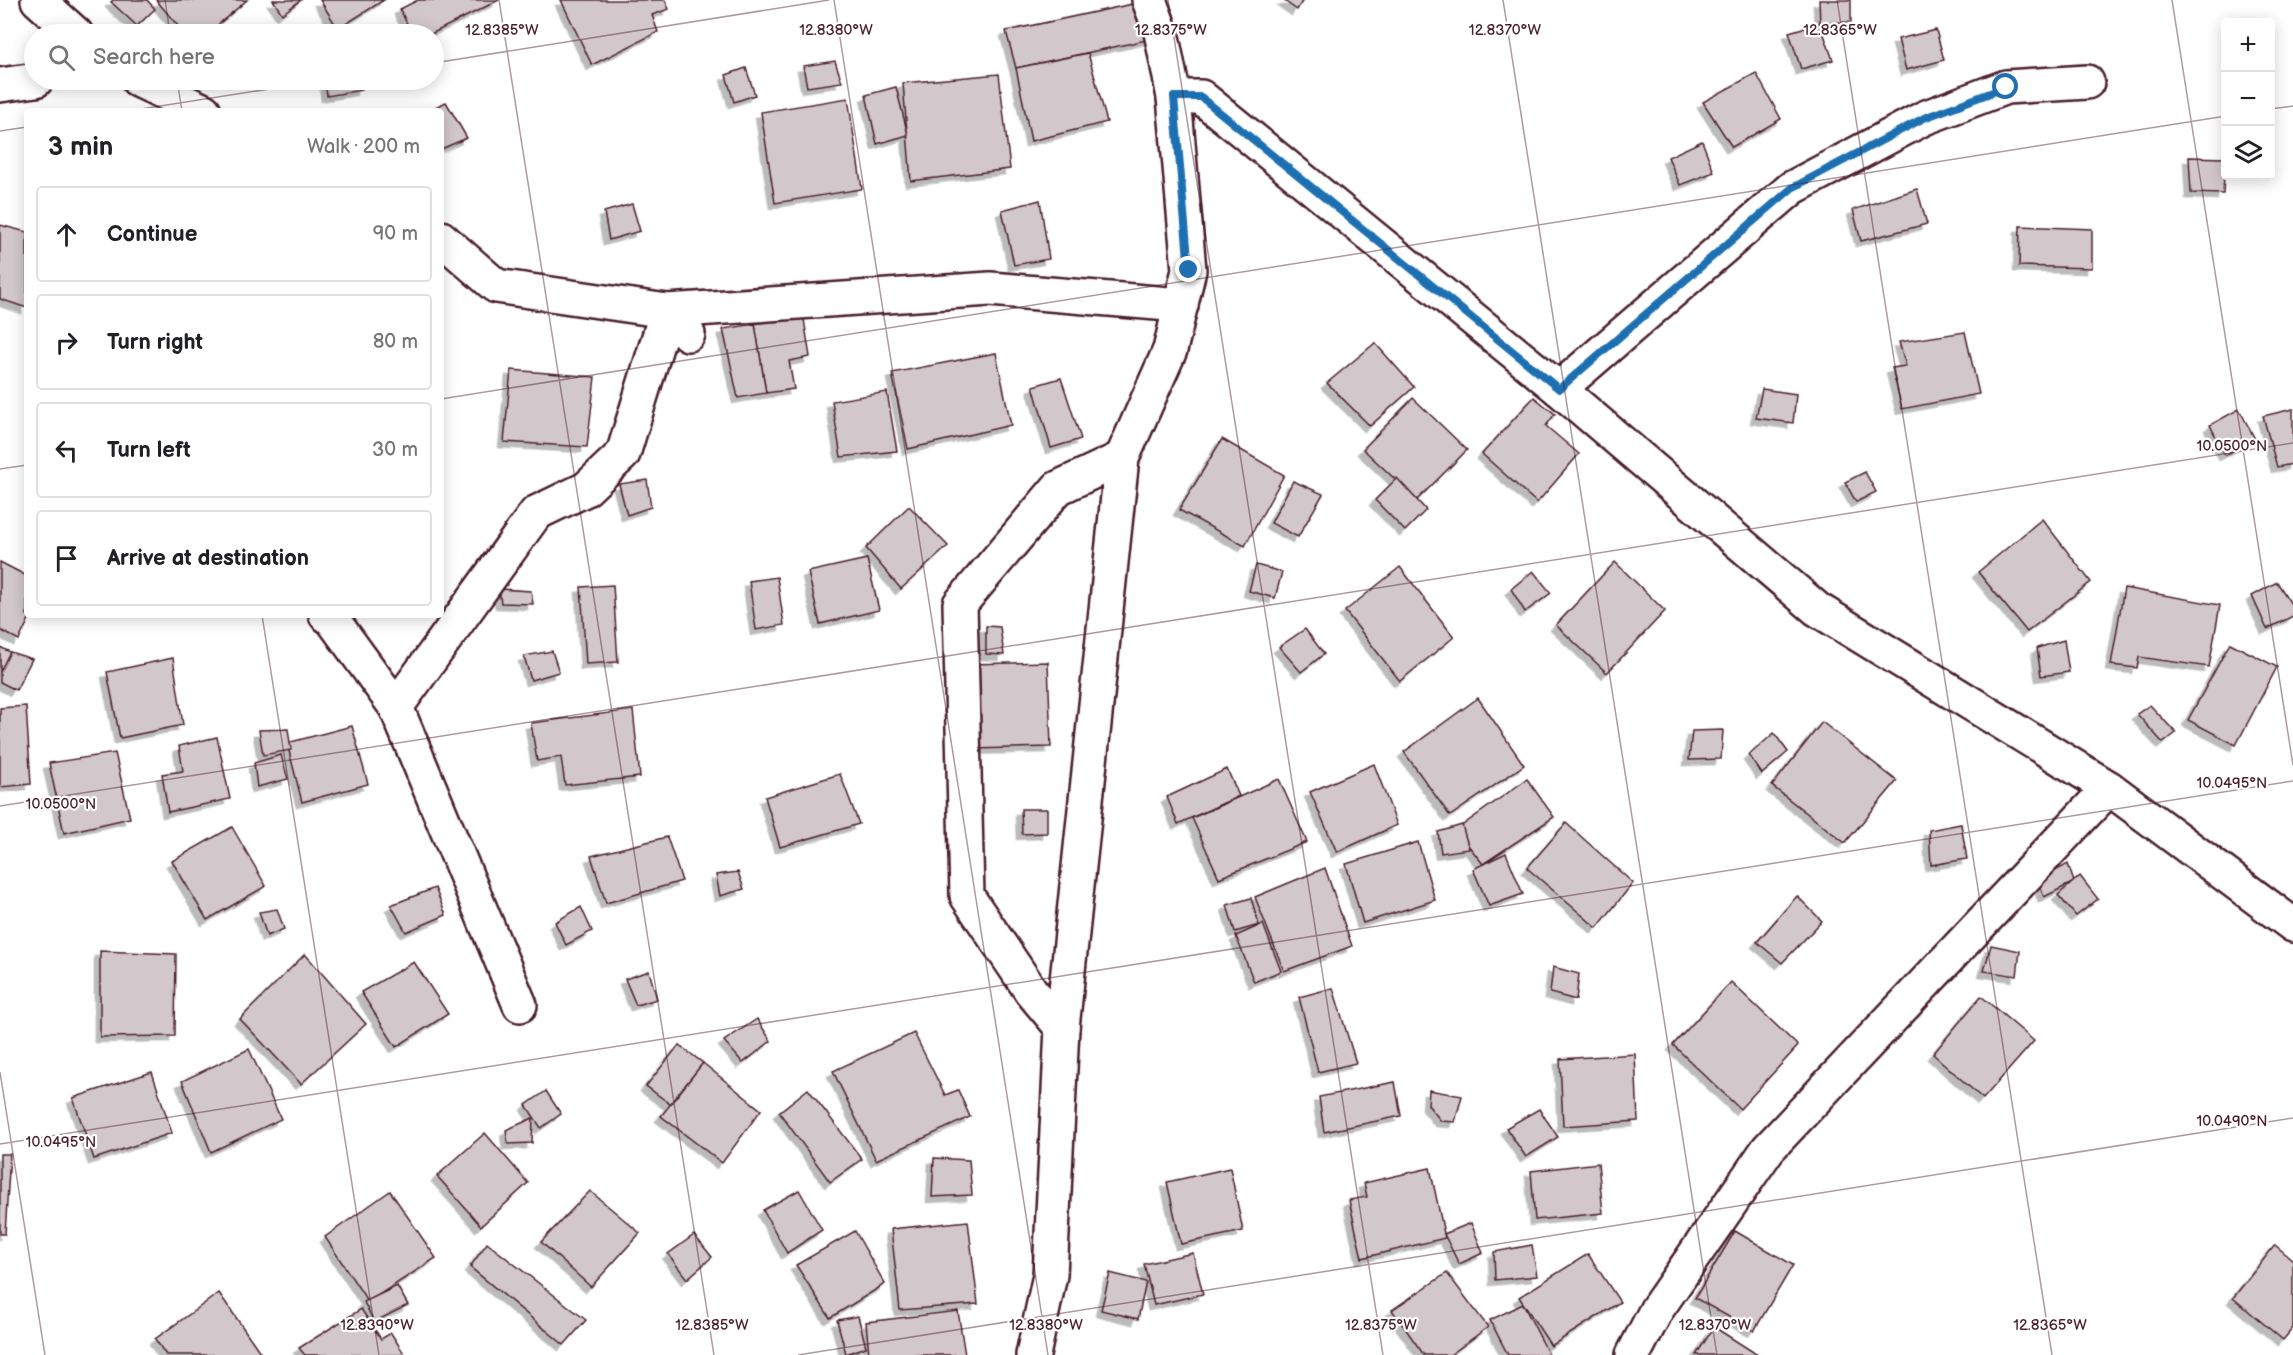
<!DOCTYPE html>
<html lang="en">
<head>
<meta charset="utf-8">
<style>
  body { margin:0; font-family:"Balsamiq Sans",sans-serif; background:#f2f2f2; color:#202124 }
  .controls { position:absolute; right:18px; top:18px; display:grid; overflow:hidden; border-radius:6px; box-shadow:0 3px 15px #0003 }
  .controls button { width:54px; height:54px; display:grid; place-items:center; padding:0; border:0; border-bottom:2px solid #e0e0e0; background:#fff; color:#202124; font:30px sans-serif }
  .stop { position:absolute; width:18px; height:18px; margin:-14px; border:4px solid #1f6fb2; border-radius:50%; background:#fff }
  .stop.end { background:#1f6fb2; border-color:#fff; box-shadow:0 2px 6px #0008 }
  .list { margin:0; padding:0; list-style:none }
  h2 { display:flex; justify-content:space-between; align-items:center; height:78px; margin:0; padding:0 24px; font-size:26px }
  h2 small { font-size:20px; font-weight:400; color:#757577 }
  .list li { display:grid; grid-template-columns:39px 1fr auto; gap:18px; align-items:center; box-sizing:border-box; height:96px; margin:0 12px 12px; padding:0 12px; border:2px solid #e0e0e0; border-radius:6px }
  .list b { display:block; font-size:22px; white-space:nowrap }
  .list em { font-size:20px; font-style:normal; color:#757577 }
  .icon { flex:none; width:33px; height:33px; fill:none; stroke:currentColor; stroke-width:2; stroke-linecap:round; stroke-linejoin:round }
  .map { position:relative; flex:none; width:2293px; height:1355px; overflow:hidden }
  .search { position:absolute; background:#fff; box-shadow:0 3px 15px #0003; left:24px; top:24px; width:420px; height:66px; display:flex; align-items:center; gap:15px; box-sizing:border-box; padding:0 21px; border-radius:33px; color:#757577; font-size:22px }
  .panel { position:absolute; background:#fff; box-shadow:0 3px 15px #0003; left:24px; top:108px; width:420px; height:510px; border-radius:6px }
  .map>svg:first-child { display:block }
  .building { fill:#d2c7cb; stroke:#4a1f2b; stroke-width:1.5; filter:url(#shadow) }
  .lines { fill:none; stroke-linecap:round; stroke-linejoin:round }
  .street-casing { stroke:#4a1f2b; stroke-width:38 }
  .street { stroke:#fff; stroke-width:33 }
  .route { stroke:#1f6fb2; stroke-width:8 }
  .ticks { fill:none; stroke:#4a1f2b; stroke-width:1.5; stroke-opacity:0.45 }
  .ticks-label { font-size:15px; text-anchor:middle; fill:#4a1f2b; stroke:#fff; stroke-width:4.5; stroke-linejoin:round; paint-order:stroke }
</style>
</head>
<body>
<div class="map">
<svg width="2293" height="1355" viewBox="0 0 2293 1355">
  <defs>
    <filter id="shadow"><feDropShadow dx="-5.5" dy="5.5" stdDeviation="0" flood-color="#0004"/></filter>
  </defs>
  <rect width="100%" height="100%" fill="#fff"/>
  <filter id="ink" filterUnits="userSpaceOnUse"><feTurbulence type="fractalNoise" baseFrequency=".0167" numOctaves="2"/><feDisplacementMap in="SourceGraphic" scale="12" xChannelSelector="R" yChannelSelector="G"/><feConvolveMatrix kernelMatrix="1 2 1 2 8 2 1 2 1" color-interpolation-filters="sRGB"/></filter>
  <g filter="url(#ink)">
    <g class="building">
      <polygon points="113,0 147,0 155,9 137,26 111,2"/>
      <polygon points="156,0 247,0 207,34 185,34"/>
      <polygon points="273,0 301,0 282,14"/>
      <polygon points="320,0 384,0 338,29"/>
      <polygon points="418,0 499,0 431,34 412,34 400,9"/>
      <polygon points="561,0 665,0 669,9 652,15 658,32 592,65"/>
      <polygon points="1283,0 1303,0 1297,10"/>
      <polygon points="1819,0 1851,0 1851,22 1820,23"/>
      <polygon points="1142,2 1151,39 1016,68 1006,31"/>
      <polygon points="1820,23 1833,60 1801,69 1789,32"/>
      <polygon points="1936,30 1944,60 1906,70 1898,39"/>
      <polygon points="1088,53 1107,122 1031,141 1016,68"/>
      <polygon points="835,61 842,82 807,87 803,66"/>
      <polygon points="746,68 755,95 734,102 726,75"/>
      <polygon points="1756,73 1781,119 1732,147 1703,102"/>
      <polygon points="999,74 1010,169 911,181 903,83"/>
      <polygon points="325,80 361,80 362,90 327,96"/>
      <polygon points="896,87 908,135 877,144 866,95"/>
      <polygon points="848,98 862,189 775,203 761,112"/>
      <polygon points="446,102 467,138 441,149 441,111 427,111"/>
      <polygon points="1702,141 1714,172 1680,185 1668,157"/>
      <polygon points="2189,157 2225,158 2223,194 2191,193"/>
      <polygon points="1917,189 1927,224 1861,241 1853,210"/>
      <polygon points="1040,200 1049,259 1014,265 1002,210"/>
      <polygon points="632,204 640,231 609,240 604,212"/>
      <polygon points="0,225 27,232 27,308 0,299"/>
      <polygon points="2020,226 2092,229 2092,268 2019,266"/>
      <polygon points="803,313 810,357 789,361 794,389 766,393 755,324"/>
      <polygon points="755,324 766,393 738,398 723,329"/>
      <polygon points="1965,332 1979,394 1902,409 1892,368 1906,366 1899,342"/>
      <polygon points="1375,343 1414,387 1370,426 1327,383"/>
      <polygon points="996,353 1011,425 908,449 892,373"/>
      <polygon points="511,370 595,377 587,447 504,442"/>
      <polygon points="1061,378 1081,439 1051,448 1033,386"/>
      <polygon points="1762,389 1796,394 1793,423 1756,418"/>
      <polygon points="887,392 897,451 841,457 832,401"/>
      <polygon points="1534,397 1555,414 1546,426 1579,454 1537,503 1482,454"/>
      <polygon points="1413,398 1467,450 1417,500 1363,449"/>
      <polygon points="2239,409 2255,439 2225,455 2210,425"/>
      <polygon points="2293,409 2293,464 2277,467 2263,416"/>
      <polygon points="1222,439 1284,475 1245,546 1179,510"/>
      <polygon points="1865,472 1876,492 1856,502 1845,482"/>
      <polygon points="1397,478 1426,510 1405,531 1375,500"/>
      <polygon points="647,480 651,507 627,515 619,484"/>
      <polygon points="1293,481 1323,494 1298,537 1271,523"/>
      <polygon points="909,506 948,546 901,589 866,548"/>
      <polygon points="2042,519 2091,582 2027,632 1978,572"/>
      <polygon points="867,559 879,610 820,624 808,572"/>
      <polygon points="0,562 27,576 27,615 31,615 19,640 0,630"/>
      <polygon points="1615,562 1665,611 1607,673 1556,625"/>
      <polygon points="1256,565 1282,572 1275,598 1249,591"/>
      <polygon points="1400,567 1454,637 1400,681 1345,611"/>
      <polygon points="1533,571 1551,593 1525,612 1511,589"/>
      <polygon points="777,577 784,625 756,630 749,581"/>
      <polygon points="2277,582 2293,607 2293,616 2267,629 2252,596"/>
      <polygon points="613,585 618,662 586,664 581,587"/>
      <polygon points="2124,588 2220,605 2209,667 2139,657 2137,668 2111,665"/>
      <polygon points="499,589 531,591 533,604 501,603"/>
      <polygon points="986,626 1000,627 1004,655 986,654"/>
      <polygon points="1305,629 1324,654 1301,672 1279,647"/>
      <polygon points="2064,640 2069,672 2041,676 2037,648"/>
      <polygon points="2230,643 2277,667 2236,745 2188,720"/>
      <polygon points="0,647 10,652 0,672"/>
      <polygon points="552,651 559,672 531,680 524,656"/>
      <polygon points="10,652 32,659 16,690 0,682 0,672"/>
      <polygon points="173,658 183,725 120,738 107,672"/>
      <polygon points="1048,662 1051,747 972,749 970,664"/>
      <polygon points="1478,698 1524,765 1450,816 1404,752"/>
      <polygon points="2150,705 2176,733 2163,743 2137,714"/>
      <polygon points="26,706 31,784 0,787 0,708"/>
      <polygon points="633,710 640,777 565,785 561,757 537,761 531,723"/>
      <polygon points="1822,722 1897,781 1845,843 1772,786"/>
      <polygon points="352,726 368,784 302,802 287,743"/>
      <polygon points="288,729 291,750 263,755 259,730"/>
      <polygon points="1723,730 1721,759 1689,760 1692,731"/>
      <polygon points="1774,733 1788,752 1762,774 1749,755"/>
      <polygon points="217,737 230,799 168,812 162,774 183,771 179,746"/>
      <polygon points="115,753 130,818 64,833 49,763"/>
      <polygon points="281,755 288,779 257,787 254,763"/>
      <polygon points="1374,764 1397,825 1337,852 1310,792"/>
      <polygon points="1227,769 1239,796 1178,824 1167,797"/>
      <polygon points="840,774 859,824 780,847 765,797"/>
      <polygon points="1279,779 1307,842 1219,878 1192,818"/>
      <polygon points="1527,779 1554,817 1483,864 1456,830"/>
      <polygon points="1021,809 1047,809 1047,833 1022,834"/>
      <polygon points="1566,823 1633,883 1597,928 1527,868"/>
      <polygon points="1961,824 1967,859 1931,865 1929,830"/>
      <polygon points="1462,825 1469,849 1441,853 1438,832"/>
      <polygon points="232,827 266,886 207,920 172,861"/>
      <polygon points="667,837 682,881 606,903 591,856"/>
      <polygon points="1418,842 1435,900 1363,923 1346,864"/>
      <polygon points="1506,853 1523,894 1489,906 1473,869"/>
      <polygon points="2068,864 2074,882 2044,897 2038,880"/>
      <polygon points="1325,868 1352,946 1284,971 1255,897"/>
      <polygon points="738,872 744,889 720,896 716,875"/>
      <polygon points="2080,876 2098,899 2076,916 2058,895"/>
      <polygon points="435,888 446,915 406,932 391,905"/>
      <polygon points="1797,896 1822,921 1782,963 1757,942"/>
      <polygon points="1251,898 1259,925 1235,932 1227,905"/>
      <polygon points="581,907 592,931 566,945 555,922"/>
      <polygon points="277,909 284,929 267,936 259,912"/>
      <polygon points="1263,924 1281,971 1254,982 1236,936"/>
      <polygon points="1991,945 2020,951 2017,976 1984,971"/>
      <polygon points="100,951 176,954 175,1036 100,1037"/>
      <polygon points="305,954 366,1024 301,1084 240,1019"/>
      <polygon points="414,962 448,1014 396,1047 361,992"/>
      <polygon points="1553,967 1579,974 1576,1000 1550,993"/>
      <polygon points="649,971 657,999 636,1005 625,979"/>
      <polygon points="1731,982 1798,1046 1740,1109 1673,1045"/>
      <polygon points="1333,988 1356,1063 1318,1072 1299,997"/>
      <polygon points="1981,996 2034,1041 1983,1099 1933,1054"/>
      <polygon points="757,1019 771,1041 743,1063 724,1041"/>
      <polygon points="914,1033 945,1095 958,1090 970,1117 876,1160 833,1071"/>
      <polygon points="679,1045 703,1063 670,1104 646,1086"/>
      <polygon points="249,1049 281,1119 211,1152 182,1081"/>
      <polygon points="1635,1054 1638,1121 1563,1126 1560,1059"/>
      <polygon points="703,1063 761,1110 722,1163 661,1116"/>
      <polygon points="152,1072 172,1133 94,1159 73,1098"/>
      <polygon points="1395,1082 1401,1116 1324,1132 1319,1097"/>
      <polygon points="808,1089 862,1159 830,1182 779,1112"/>
      <polygon points="1429,1090 1462,1096 1455,1122 1441,1121 1428,1105"/>
      <polygon points="546,1091 561,1114 541,1128 526,1105"/>
      <polygon points="1539,1109 1558,1137 1526,1157 1506,1128"/>
      <polygon points="533,1118 532,1143 508,1144 506,1130"/>
      <polygon points="485,1133 528,1183 481,1226 437,1176"/>
      <polygon points="0,1154 10,1154 5,1234 0,1234"/>
      <polygon points="934,1158 969,1160 972,1195 932,1197"/>
      <polygon points="1598,1163 1603,1213 1535,1220 1531,1171"/>
      <polygon points="1230,1168 1243,1231 1181,1244 1167,1182"/>
      <polygon points="1430,1168 1445,1238 1362,1258 1349,1200 1367,1197 1364,1183"/>
      <polygon points="799,1190 822,1230 787,1253 763,1210"/>
      <polygon points="390,1191 436,1258 368,1302 325,1237"/>
      <polygon points="590,1191 640,1233 591,1287 541,1242"/>
      <polygon points="968,1221 978,1304 900,1310 891,1229"/>
      <polygon points="1471,1223 1483,1253 1459,1264 1444,1234"/>
      <polygon points="855,1231 885,1284 830,1318 796,1265"/>
      <polygon points="1735,1231 1793,1265 1754,1331 1695,1298"/>
      <polygon points="694,1235 712,1257 687,1279 668,1254"/>
      <polygon points="487,1243 586,1320 564,1345 470,1267"/>
      <polygon points="1532,1245 1537,1276 1495,1280 1494,1252"/>
      <polygon points="2275,1245 2293,1260 2293,1328 2283,1340 2233,1298"/>
      <polygon points="1193,1253 1203,1294 1154,1305 1144,1264"/>
      <polygon points="1588,1254 1620,1302 1551,1346 1519,1297"/>
      <polygon points="1110,1273 1146,1282 1138,1319 1101,1310"/>
      <polygon points="1447,1273 1488,1327 1450,1355 1424,1355 1392,1310"/>
      <polygon points="397,1286 408,1305 374,1322 364,1302"/>
      <polygon points="219,1293 262,1355 166,1355 155,1339"/>
      <polygon points="1523,1304 1549,1355 1508,1355 1490,1320"/>
      <polygon points="361,1309 381,1339 391,1333 405,1355 305,1355 299,1348"/>
      <polygon points="958,1311 965,1355 869,1355 866,1322"/>
      <polygon points="858,1316 866,1347 846,1354 837,1320"/>
      <polygon points="1714,1327 1758,1355 1696,1355"/>
    </g>
    <g class="lines">
      <defs>
        <g id="street">
          <polyline points="38,0 76,34"/>
          <polyline points="138,80 204,111"/>
          <polyline points="0,85 36,80"/>
          <polyline points="1174,97 1201,97 1559,389 1817,609 2109,788 2293,925"/>
          <polyline points="441,238 496,286 667,311 990,289 1181,305"/>
          <polyline points="1559,389 1792,188 1924,118 2006,87 2087,82"/>
          <polyline points="326,615 332,619 396,707 520,1005"/>
          <polyline points="396,707 536,513 586,489 623,454 667,311 688,334"/>
          <polyline points="1062,1028 1031,991 967,896 960,604 1058,488 1122,458"/>
          <polyline points="1033,1355 1050,1275 1062,1028 1122,458 1170,350 1189,270 1174,97 1161,32 1149,0"/>
          <polyline points="1633,1355 1657,1309 1768,1149 2109,788"/>
        </g>
      </defs>
      <use href="#street" class="street-casing"/>
      <use href="#street" class="street"/>
    </g>
  </g>
  <g class="lines" filter="url(#ink)">
    <polyline class="route" points="1189,270 1174,97 1201,97 1559,389 1792,188 1924,118 2006,87"/>
  </g>
  <path class="ticks" d="M 165,0 L 170,34M 499,0 L 714,1355M 834,0 L 1048,1355M 1168,0 L 1383,1355M 1503,0 L 1717,1355M 1837,0 L 2052,1355M 2172,0 L 2293,765M 434,63 L 829,0M 177,80 L 182,111M 2270,109 L 2293,106M 128,111 L 327,80M 0,131 L 27,127M 441,399 L 2226,116M 0,469 L 27,465M 262,615 L 379,1355M 0,806 L 2293,443M 0,1072 L 45,1355M 0,1144 L 2293,781M 798,1355 L 2293,1118"/>
  <g class="ticks-label">
    <text x="502" y="35">12.8385°W</text>
    <text x="836" y="35">12.8380°W</text>
    <text x="1171" y="35">12.8375°W</text>
    <text x="1505" y="35">12.8370°W</text>
    <text x="1840" y="35">12.8365°W</text>
    <text x="2232" y="451">10.0500°N</text>
    <text x="2232" y="788">10.0495°N</text>
    <text x="61" y="809">10.0500°N</text>
    <text x="2232" y="1126">10.0490°N</text>
    <text x="61" y="1147">10.0495°N</text>
    <text x="377" y="1330">12.8390°W</text>
    <text x="712" y="1330">12.8385°W</text>
    <text x="1046" y="1330">12.8380°W</text>
    <text x="1381" y="1330">12.8375°W</text>
    <text x="1715" y="1330">12.8370°W</text>
    <text x="2050" y="1330">12.8365°W</text>
  </g>
</svg>
<div class="controls">
<button>+</button>
<button>−</button>
<button><svg class="icon" aria-label="layers" viewBox="0 0 24 24"><path d="M12 4l9 5-9 5-9-5zM3 14l9 5 9-5"/></svg></button>
</div>
<div class="stop" style="left:2006px;top:87px"></div>
<div class="stop end" style="left:1189px;top:270px"></div>
<div class="search"><svg class="icon" aria-label="search" viewBox="0 0 24 24"><circle cx="10" cy="10" r="6"/><path d="M15 15l6 6"/></svg>Search here</div>
<section class="panel">
<h2>3 min<small>Walk · 200 m</small></h2>
<ul class="list">
<li><svg class="icon" aria-label="ahead" viewBox="0 0 24 24"><path d="M12 20V5M6 11l6-6 6 6"/></svg><div><b>Continue</b></div><em>90 m</em></li>
<li><svg class="icon" aria-label="right" viewBox="0 0 24 24"><path d="M7 20v-9h11M14 6l5 5-5 5"/></svg><div><b>Turn right</b></div><em>80 m</em></li>
<li><svg class="icon" aria-label="left" viewBox="0 0 24 24"><path d="M17 20v-9H6M10 6l-5 5 5 5"/></svg><div><b>Turn left</b></div><em>30 m</em></li>
<li><svg class="icon" aria-label="arrive" viewBox="0 0 24 24"><path d="M6 21V4h12l-3 4 3 4H6"/></svg><div><b>Arrive at destination</b></div></li>
</ul>
</section>
</div>
</body>
</html>
